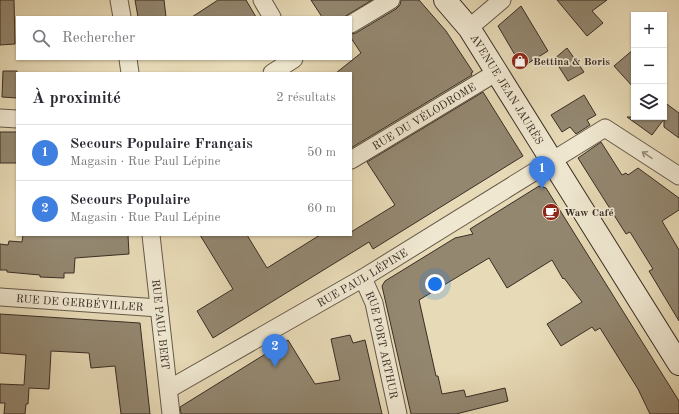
<!DOCTYPE html>
<html lang="fr">
<head>
<meta charset="utf-8">
<style>
  body { margin:0; font-family:"Old Standard TT",serif; background:#f7f7f7; color:#2b2b33 }
  .controls { position:absolute; right:12px; top:12px; display:grid; overflow:hidden; border-radius:0px; box-shadow:0 1px 3px #0004 }
  .controls button { width:36px; height:36px; display:grid; place-items:center; padding:0; border:0; border-bottom:1px solid #e1e1e2; background:#fff; color:#2b2b33; font:20px sans-serif }
  .you { position:absolute; left:435px; top:284px; width:14px; height:14px; margin:-10px; border:3px solid #fff; border-radius:50%; background:#1a73e8; box-shadow:0 0 0 6px #1a73e833 }
  .badge { display:grid; place-items:center; width:26px; height:26px; border-radius:50%; background:#d93025; color:#fff; font-size:13px; font-weight:700 }
  .pin { position:absolute; translate:-50% -33px; filter:drop-shadow(0 1px 2px #0008) }
  .pin::after { content:''; position:absolute; top:21px; width:14px; height:12px; background:inherit; clip-path:polygon(0 0,100% 0,50% 100%) }
  .list { margin:0; padding:0; list-style:none }
  h2 { display:flex; justify-content:space-between; align-items:center; height:52px; margin:0; padding:0 16px; font-size:17px }
  h2 small { font-size:13px; font-weight:400; color:#7c7c81 }
  .list li { display:grid; grid-template-columns:26px 1fr auto; gap:12px; align-items:center; box-sizing:border-box; height:56px; padding:0 16px; border-top:1px solid #e1e1e2 }
  .list b { display:block; font-size:15px; white-space:nowrap }
  .list p { margin:0; font-size:13px; white-space:nowrap; color:#7c7c81 }
  .list em { font-size:13px; font-style:normal; color:#7c7c81 }
  .icon { flex:none; width:22px; height:22px; fill:none; stroke:currentColor; stroke-width:2; stroke-linecap:round; stroke-linejoin:round }
  .map { position:relative; flex:none; width:679px; height:414px; overflow:hidden }
  .search { position:absolute; background:#fff; box-shadow:0 1px 3px #0004; left:16px; top:16px; width:336px; height:44px; display:flex; align-items:center; gap:10px; box-sizing:border-box; padding:0 14px; border-radius:0px; color:#7c7c81; font-size:15px }
  .panel { position:absolute; background:#fff; box-shadow:0 1px 3px #0004; left:16px; top:72px; width:336px; height:164px; border-radius:0px }
  .map>svg:first-child { display:block }
  .building { fill:#938770; stroke:#392d25 }
  .lines { fill:none; stroke-linecap:round; stroke-linejoin:round }
  .minor-casing { stroke:#645849; stroke-width:19 }
  .secondary-casing { stroke:#392d25; stroke-width:24 }
  .minor { stroke:#efe7d0; stroke-width:17 }
  .secondary { stroke:#efe7d0; stroke-width:22 }
  .oneway { stroke:#948a7a }
  .labels { text-anchor:middle; stroke-width:3.5; stroke-linejoin:round; paint-order:stroke }
  .poi-label { font-size:11px; font-weight:bold; fill:#392d25; stroke:#efe7d0; text-anchor:start }
  .street-label { font-size:11px; fill:#392d25; stroke:#efe7d0 }
</style>
</head>
<body>
<div class="map">
<svg width="679" height="414" viewBox="0 0 679 414">
  <rect width="100%" height="100%" fill="#e7dab6"/>
  <filter id="stains"><feTurbulence type="fractalNoise" baseFrequency=".005" numOctaves="4"/><feColorMatrix values="0 0 0 0 .2 0 0 0 0 .09 0 0 0 0 .02 0 0 0 .5 -.17"/></filter>
  <radialGradient id="worn" r=".72"><stop offset=".6" stop-color="#630" stop-opacity="0"/><stop offset="1" stop-color="#630" stop-opacity=".3"/></radialGradient>
  <g class="building">
    <polygon points="0,0 14,0 15,44 0,45"/>
    <polygon points="135,0 164,0 166,17 138,17"/>
    <polygon points="218,0 246,0 256,17 192,17"/>
    <polygon points="311,0 372,0 344,17 322,17"/>
    <polygon points="401,0 419,0 446,31 473,72 471,73 472,75 351,148 351,73 336,73 361,53 351,38 351,34 356,33 396,9 400,5"/>
    <polygon points="557,0 607,0 592,11 603,23 587,36"/>
    <polygon points="521,6 548,51 522,67 498,26"/>
    <polygon points="567,48 584,72 568,81 554,59"/>
    <polygon points="634,49 634,88 614,66"/>
    <polygon points="3,71 17,71 17,98 2,97"/>
    <polygon points="483,92 523,156 373,249 369,242 213,338 197,311 233,289 200,235 247,235 267,268 320,235 351,235 351,232 395,205 367,162"/>
    <polygon points="584,95 596,115 587,120 590,125 576,134 570,127 562,132 551,115"/>
    <polygon points="664,102 679,113 679,138 664,127 664,119 652,135 627,117 664,117"/>
    <rect x="0" y="132" width="17" height="31"/>
    <polygon points="601,142 622,175 626,173 628,175 638,168 679,198 679,210 662,221 679,250 679,321 649,271 653,269 630,232 626,234 578,158"/>
    <polygon points="539,186 546,188 679,401 679,414 650,414 638,389 600,328 595,331 592,327 561,346 547,324 582,302 564,278 563,279 552,260 507,288 489,258 419,300 436,376 438,376 442,394 464,390 466,397 505,388 508,401 456,414 411,414 382,286 385,281 455,238 473,234 470,229"/>
    <polygon points="23,235 128,235 129,254 75,258 74,273 64,273 64,278 40,277 40,275 7,272 7,270 0,270 0,244 8,245 9,241 22,242"/>
    <polygon points="0,314 140,323 150,414 121,414 115,366 91,368 89,353 51,351 49,389 29,388 28,404 26,404 25,414 4,414 5,403 0,403 0,384 24,385 26,355 0,353"/>
    <polygon points="350,335 353,343 365,340 382,414 181,414 180,407 288,340 315,384 340,380 331,339"/>
  </g>
  <g class="lines">
    <defs>
      <g id="minor">
        <polyline points="119,0 122,17"/>
        <polyline points="262,0 272,17"/>
        <polyline points="351,24 391,0"/>
        <polyline points="469,28 502,0"/>
        <polyline points="128,59 130,73"/>
        <polyline points="272,73 294,59"/>
        <polyline points="0,118 17,119"/>
        <path id="s1" d="M 351,160 L 497,72"/>
        <path id="s2" d="M 151,235 L 171,414"/>
        <path id="s3" d="M 363,278 L 374,303 L 398,414"/>
        <path id="s4" d="M 0,297 L 159,308"/>
        <path id="s5" d="M 169,389 L 363,278 L 605,128 L 679,176"/>
      </g>
      <g id="secondary">
        <path id="s6" d="M 445,0 L 469,28 L 679,364"/>
      </g>
    </defs>
    <use href="#minor" class="minor-casing"/>
    <use href="#secondary" class="secondary-casing"/>
    <use href="#minor" class="minor"/>
    <use href="#secondary" class="secondary"/>
  </g>
  <defs><path id="oneway-shaft" d="M-6 0H5M1.5-3L5.5 0L1.5 3" fill="none" stroke-width="1.6" stroke-linecap="round" stroke-linejoin="round"/></defs>
  <use class="oneway" href="#oneway-shaft" transform="translate(647 155) rotate(-146)"/>
  <defs>
    <symbol id="shop-disc" viewBox="-11 -11 22 22"><circle r="9.5" fill="#8f2418" stroke="#efe7d0"/><path d="M-5-2.5h2.3a2.7 3.5 0 0 1 5.4 0H5L5.5 6h-11ZM-1.5-2.5h3a1.5 2.3 0 0 0-3 0Z" fill="#fff"/></symbol>
    <symbol id="cafe-disc" viewBox="-11 -11 22 22"><circle r="9.5" fill="#8f2418" stroke="#efe7d0"/><path d="M-5.5-4.5H6V0H3Q3 3.5 0 3.5H-2.5Q-5.5 3.5-5.5 0ZM3-3.2v2h1.7v-2ZM-6 4.5H4V6H-6Z" fill="#fff"/></symbol>
  </defs>
  <g fill-rule="evenodd">
    <use href="#shop-disc" x="510" y="51" width="20" height="20"/>
    <use href="#cafe-disc" x="541" y="202" width="20" height="20"/>
  </g>
  <g class="labels">
    <g class="poi-label">
      <text x="533" y="65">Bettina &amp; Boris</text>
      <text x="564" y="216">Waw Café</text>
    </g>
    <g class="street-label">
      <text dy="4" stroke="none"><textPath href="#s6" startOffset="109">AVENUE JEAN JAURÈS</textPath></text>
      <text dy="4" stroke="none"><textPath href="#s1" startOffset="85">RUE DU VÉLODROME</textPath></text>
      <text dy="4" stroke="none"><textPath href="#s5" startOffset="223">RUE PAUL LÉPINE</textPath></text>
      <text dy="4" stroke="none"><textPath href="#s4" startOffset="80">RUE DE GERBÉVILLER</textPath></text>
      <text dy="4" stroke="none"><textPath href="#s2" startOffset="90">RUE PAUL BERT</textPath></text>
      <text dy="4" stroke="none"><textPath href="#s3" startOffset="70">RUE PORT ARTHUR</textPath></text>
    </g>
  </g>
  <rect width="100%" height="100%" filter="url(#stains)"/>
  <rect width="100%" height="100%" fill="url(#worn)"/>
</svg>
<div class="controls">
<button>+</button>
<button>−</button>
<button><svg class="icon" aria-label="layers" viewBox="0 0 24 24"><path d="M12 4l9 5-9 5-9-5zM3 14l9 5 9-5"/></svg></button>
</div>
<div class="you"></div>
<div class="pin badge" style="left:542px;top:189px;background:#3f7fe0">1</div>
<div class="pin badge" style="left:275px;top:367px;background:#3f7fe0">2</div>
<div class="search"><svg class="icon" aria-label="search" viewBox="0 0 24 24"><circle cx="10" cy="10" r="6"/><path d="M15 15l6 6"/></svg>Rechercher</div>
<section class="panel">
<h2>À proximité<small>2 résultats</small></h2>
<ul class="list">
<li><span class="badge" style="background:#3f7fe0">1</span><div><b>Secours Populaire Français</b><p>Magasin · Rue Paul Lépine</p></div><em>50 m</em></li>
<li><span class="badge" style="background:#3f7fe0">2</span><div><b>Secours Populaire</b><p>Magasin · Rue Paul Lépine</p></div><em>60 m</em></li>
</ul>
</section>
</div>
</body>
</html>
